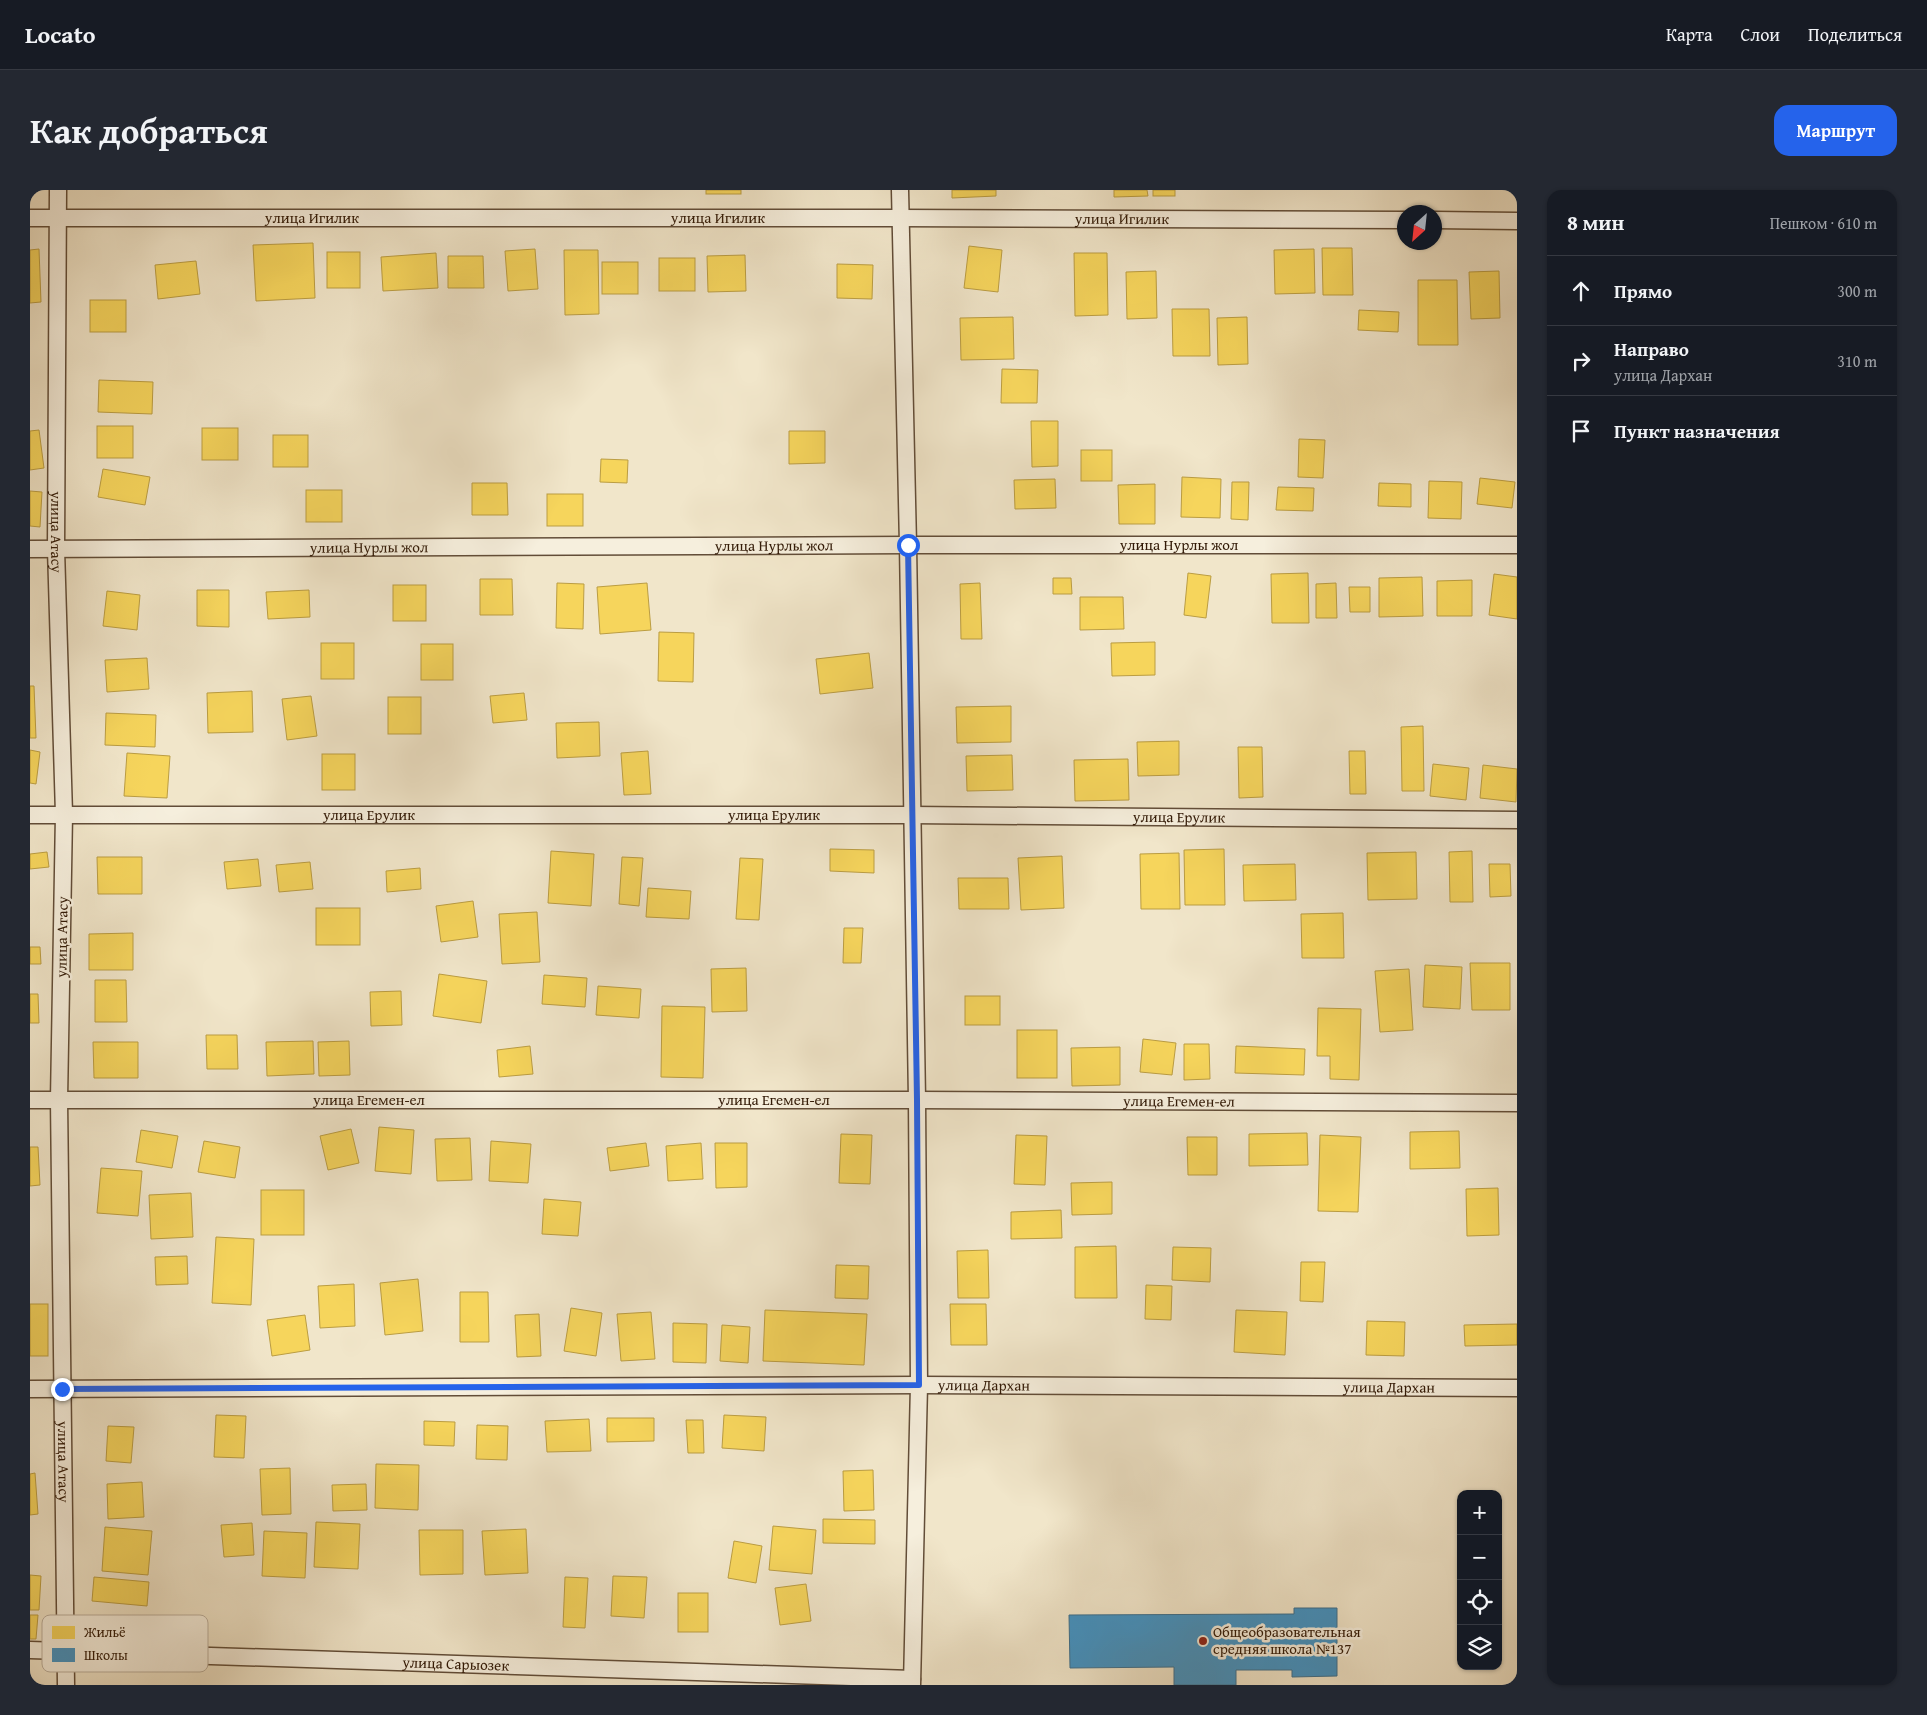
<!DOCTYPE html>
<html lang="ru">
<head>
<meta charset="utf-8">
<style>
  body { margin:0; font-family:"Gentium Book Plus",serif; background:#242831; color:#f1f3f6 }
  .controls { position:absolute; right:15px; bottom:15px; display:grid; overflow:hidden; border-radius:10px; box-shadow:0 1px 4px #0004 }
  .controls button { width:45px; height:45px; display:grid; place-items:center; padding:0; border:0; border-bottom:1px solid #363941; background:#171b24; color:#f1f3f6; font:25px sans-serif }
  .compass { position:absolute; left:1367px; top:15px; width:45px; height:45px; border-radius:50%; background:#171b24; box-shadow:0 1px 4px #0004; rotate:207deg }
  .stop { position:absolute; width:15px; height:15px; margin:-11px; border:4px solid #2563eb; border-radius:50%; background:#fff }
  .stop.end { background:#2563eb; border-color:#fff; box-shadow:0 1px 5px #0008 }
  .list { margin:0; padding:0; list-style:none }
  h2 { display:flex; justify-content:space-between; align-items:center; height:65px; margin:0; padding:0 20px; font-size:21px }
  h2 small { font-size:16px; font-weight:400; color:#9ea1a6 }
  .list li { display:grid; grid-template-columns:32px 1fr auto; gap:15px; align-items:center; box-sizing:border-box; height:70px; padding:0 20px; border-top:1px solid #363941 }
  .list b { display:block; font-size:19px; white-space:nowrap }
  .list p { margin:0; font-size:16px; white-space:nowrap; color:#9ea1a6 }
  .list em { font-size:16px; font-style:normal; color:#9ea1a6 }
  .icon { flex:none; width:28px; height:28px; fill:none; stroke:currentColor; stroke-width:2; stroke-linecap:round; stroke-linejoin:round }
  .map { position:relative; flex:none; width:1487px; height:1495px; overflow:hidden; border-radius:15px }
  header { display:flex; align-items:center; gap:30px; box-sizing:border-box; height:70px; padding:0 25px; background:#171b24; border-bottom:1px solid #363941 }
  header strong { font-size:24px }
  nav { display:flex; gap:28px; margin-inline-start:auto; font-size:18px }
  .intro { display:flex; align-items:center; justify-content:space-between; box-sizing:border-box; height:120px; padding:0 30px }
  h1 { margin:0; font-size:35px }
  .button { padding:12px 22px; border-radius:15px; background:#2563eb; color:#fff; font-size:18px; font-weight:700 }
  main { display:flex; gap:30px; padding:0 30px }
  aside { flex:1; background:#171b24; border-radius:15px; box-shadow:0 1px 4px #0004 }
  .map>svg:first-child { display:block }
  .homes { fill:#f6d55c; stroke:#bb9d42 }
  .schools { fill:#4393c3; stroke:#3e6f8b }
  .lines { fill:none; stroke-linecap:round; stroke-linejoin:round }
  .street-casing { stroke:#624d38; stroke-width:19 }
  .street { stroke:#f6efdd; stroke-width:16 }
  .route { stroke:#2563eb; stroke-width:6 }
  .poi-dot { fill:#8f2418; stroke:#f6efdd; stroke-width:2 }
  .labels { text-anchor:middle; stroke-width:5; stroke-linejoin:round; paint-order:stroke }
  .street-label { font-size:15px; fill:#321a07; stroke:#f6efdd }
  .poi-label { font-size:15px; fill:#321a07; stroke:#f6efdd; text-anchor:start }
  .key { fill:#f6efdd; stroke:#bbaf9d; stroke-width:1 }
  .key-label { font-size:14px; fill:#321a07 }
</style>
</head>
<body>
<header>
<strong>Locato</strong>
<nav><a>Карта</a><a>Слои</a><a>Поделиться</a></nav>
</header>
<div class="intro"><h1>Как добраться</h1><a class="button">Маршрут</a></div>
<main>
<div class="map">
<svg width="1487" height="1495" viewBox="0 0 1487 1495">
  <rect width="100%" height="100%" fill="#f1e6ca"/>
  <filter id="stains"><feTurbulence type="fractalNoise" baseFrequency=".004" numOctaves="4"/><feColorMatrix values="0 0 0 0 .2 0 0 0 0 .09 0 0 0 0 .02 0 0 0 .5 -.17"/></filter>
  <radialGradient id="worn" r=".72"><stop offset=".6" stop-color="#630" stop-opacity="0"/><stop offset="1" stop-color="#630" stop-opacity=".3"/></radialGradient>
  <g class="homes">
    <rect x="676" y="0" width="35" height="4"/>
    <polygon points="922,0 966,0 966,6 922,8"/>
    <polygon points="1084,0 1117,0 1118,6 1084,7"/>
    <rect x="1123" y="0" width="22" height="6"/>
    <polygon points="283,53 285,108 226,111 223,55"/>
    <polygon points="939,56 972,60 968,102 934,98"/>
    <polygon points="1292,58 1322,58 1323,105 1293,105"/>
    <polygon points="9,59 11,112 0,113 0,60"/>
    <polygon points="505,59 508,99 478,101 475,61"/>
    <polygon points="1284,59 1285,103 1245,104 1244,60"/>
    <polygon points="534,60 568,60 569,124 535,125"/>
    <rect x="297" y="62" width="33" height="36"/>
    <polygon points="406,63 408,98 353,101 351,67"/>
    <polygon points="1044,63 1077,63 1078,125 1045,126"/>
    <polygon points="715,65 716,101 678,102 677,66"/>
    <polygon points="418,66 453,66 454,98 418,98"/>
    <rect x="629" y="68" width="36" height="33"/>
    <polygon points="166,71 170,104 128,109 125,75"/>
    <rect x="572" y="72" width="36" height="32"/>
    <polygon points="807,74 843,75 842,109 807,108"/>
    <polygon points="1126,81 1127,128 1097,129 1096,82"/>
    <polygon points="1469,81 1470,128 1441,129 1439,82"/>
    <polygon points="1388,90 1427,90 1428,155 1388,155"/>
    <rect x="60" y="110" width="36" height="32"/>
    <polygon points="1142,119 1179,119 1180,166 1143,166"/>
    <polygon points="1329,120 1369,122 1368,142 1328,140"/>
    <polygon points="983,127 984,169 931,170 930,128"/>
    <polygon points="1217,127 1218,174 1188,175 1187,128"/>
    <polygon points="972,179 1008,180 1007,213 971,213"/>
    <polygon points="69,190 123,192 122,224 68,222"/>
    <polygon points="1001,231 1028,231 1028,276 1002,277"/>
    <rect x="67" y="236" width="36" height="32"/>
    <rect x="172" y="238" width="36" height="32"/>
    <polygon points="9,240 14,278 0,280 0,241"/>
    <polygon points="759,241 795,241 795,273 759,274"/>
    <rect x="243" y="245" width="35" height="32"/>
    <polygon points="1269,249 1295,250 1293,288 1268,287"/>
    <rect x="1051" y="260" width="31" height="31"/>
    <polygon points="571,269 598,270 597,293 570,292"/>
    <polygon points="73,279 120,287 115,315 68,307"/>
    <polygon points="1152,287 1191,289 1190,328 1151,327"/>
    <polygon points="1450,288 1485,292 1482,318 1447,314"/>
    <polygon points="1025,289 1026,318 985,319 984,290"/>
    <polygon points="1399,291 1432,292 1431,329 1398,328"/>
    <polygon points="1202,292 1219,292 1218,330 1201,329"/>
    <polygon points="442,293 477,293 478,325 442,325"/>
    <polygon points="1349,293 1381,294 1381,317 1348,316"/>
    <polygon points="1125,294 1125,334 1089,334 1088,295"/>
    <polygon points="1248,297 1284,298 1283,321 1246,320"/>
    <rect x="276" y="300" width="36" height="32"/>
    <polygon points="0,301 12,302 10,337 0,336"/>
    <rect x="517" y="304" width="36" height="32"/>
    <polygon points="1158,383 1181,386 1176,428 1154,425"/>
    <polygon points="1278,383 1279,433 1242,433 1241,384"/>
    <polygon points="1464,384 1487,387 1487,429 1459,425"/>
    <polygon points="1392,387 1393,426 1349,427 1349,388"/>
    <polygon points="1023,388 1041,388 1042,404 1023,404"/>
    <polygon points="450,389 482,389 483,425 450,425"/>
    <polygon points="1442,390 1442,426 1407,426 1407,391"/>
    <polygon points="527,393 554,394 553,439 526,438"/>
    <polygon points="617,393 621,440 570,444 567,397"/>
    <polygon points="950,393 952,449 931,449 930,394"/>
    <polygon points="1306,393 1307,428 1286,428 1286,394"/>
    <rect x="363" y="395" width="33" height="36"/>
    <polygon points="1319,397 1340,397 1340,422 1320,422"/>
    <polygon points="167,400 199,400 199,437 167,436"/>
    <polygon points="279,400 280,427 238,429 236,402"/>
    <polygon points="77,401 110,405 107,440 73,436"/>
    <polygon points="1050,407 1093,407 1094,439 1050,440"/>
    <polygon points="629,442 664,443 663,492 628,491"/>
    <polygon points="1125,452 1125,485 1082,486 1081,453"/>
    <rect x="291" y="453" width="33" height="36"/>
    <rect x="391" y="454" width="32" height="36"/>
    <polygon points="839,463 843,498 790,504 786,469"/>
    <polygon points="117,468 119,499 77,502 75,470"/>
    <polygon points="0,496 4,496 6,548 0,548"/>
    <polygon points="222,501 223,542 178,543 177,503"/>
    <polygon points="494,503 497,530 463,533 460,506"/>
    <polygon points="281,506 287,546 257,550 252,509"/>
    <rect x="358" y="507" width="33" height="37"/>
    <polygon points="981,516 981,552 927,553 926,517"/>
    <polygon points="76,523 126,525 125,557 75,555"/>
    <polygon points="569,532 570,566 527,568 526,533"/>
    <polygon points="1393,536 1394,601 1372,601 1371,537"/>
    <polygon points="1149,551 1149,585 1108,586 1107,552"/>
    <polygon points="1208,557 1232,557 1233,607 1209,608"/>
    <polygon points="0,560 10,562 6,594 0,593"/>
    <polygon points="618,561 621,604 594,605 591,563"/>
    <polygon points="1319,561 1335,561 1336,604 1320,604"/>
    <polygon points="97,563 140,566 137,608 94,606"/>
    <rect x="292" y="564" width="33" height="36"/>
    <polygon points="982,565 983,600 937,601 936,566"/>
    <polygon points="1098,569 1099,610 1045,611 1044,570"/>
    <polygon points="1403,574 1439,578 1436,610 1400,606"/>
    <polygon points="1453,575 1487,579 1486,612 1450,608"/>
    <polygon points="800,659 844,660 844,683 800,681"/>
    <polygon points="1194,659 1195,715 1155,715 1154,660"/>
    <polygon points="521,661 564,664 561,716 518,713"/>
    <polygon points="1442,661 1443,712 1420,712 1419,662"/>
    <polygon points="17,662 19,677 0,679 0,664"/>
    <polygon points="1386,662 1387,709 1338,710 1337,663"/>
    <polygon points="1149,663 1150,719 1111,719 1110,664"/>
    <polygon points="1032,666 1034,718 991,720 988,668"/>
    <polygon points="67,667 112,667 112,704 68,704"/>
    <polygon points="592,667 613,668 609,716 589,714"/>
    <polygon points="710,668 733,669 729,730 706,729"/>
    <polygon points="228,669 231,696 197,699 194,672"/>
    <polygon points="280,672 283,699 249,702 246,675"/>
    <polygon points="1265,674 1266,710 1214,711 1213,675"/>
    <polygon points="1459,674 1480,674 1481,706 1460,707"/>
    <polygon points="390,678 391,699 357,702 356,681"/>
    <polygon points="928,688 978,688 979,719 929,719"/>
    <polygon points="618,698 661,701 659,729 616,727"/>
    <polygon points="443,711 448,747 411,752 406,716"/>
    <rect x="286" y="718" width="44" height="37"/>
    <polygon points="507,722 510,772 472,774 469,724"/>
    <polygon points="1313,723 1314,768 1272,768 1271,724"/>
    <polygon points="814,738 833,738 831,773 813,773"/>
    <polygon points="103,743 103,780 59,780 59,744"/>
    <polygon points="0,757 10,757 11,774 0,774"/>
    <polygon points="1440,773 1480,773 1480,820 1442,820"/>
    <polygon points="1395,775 1432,777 1430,819 1393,817"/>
    <polygon points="716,778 717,821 682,822 681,779"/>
    <polygon points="1379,779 1383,840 1350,842 1345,781"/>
    <polygon points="409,784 457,791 451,833 403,826"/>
    <polygon points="514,785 557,788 555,817 512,814"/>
    <polygon points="65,790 96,790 97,832 65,832"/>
    <polygon points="568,796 611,799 609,828 566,825"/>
    <polygon points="371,801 372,835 341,836 340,802"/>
    <polygon points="0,804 8,804 9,833 0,833"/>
    <rect x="935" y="806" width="35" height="29"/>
    <polygon points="632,816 675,817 673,888 631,887"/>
    <polygon points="1288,818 1331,819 1329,890 1300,889 1300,866 1287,866"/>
    <rect x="987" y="840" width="40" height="48"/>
    <polygon points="176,845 207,845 208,879 177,879"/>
    <polygon points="1113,849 1146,853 1142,885 1110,882"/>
    <polygon points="283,851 284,884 237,886 236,852"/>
    <polygon points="319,851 320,885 289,886 288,852"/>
    <polygon points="63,852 108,852 108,888 64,888"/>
    <polygon points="1154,854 1179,854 1180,889 1154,890"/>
    <polygon points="500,856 503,884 469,887 467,860"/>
    <polygon points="1206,856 1275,859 1274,885 1205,883"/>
    <polygon points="1090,857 1090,895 1042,896 1041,858"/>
    <polygon points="349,937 384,940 381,984 345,981"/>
    <polygon points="321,939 329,973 298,980 290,946"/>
    <polygon points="111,940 148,946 142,978 106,972"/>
    <polygon points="1429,941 1430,978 1380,979 1380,942"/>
    <polygon points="1277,943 1278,975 1219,976 1219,944"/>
    <polygon points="811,944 842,945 840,994 809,993"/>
    <polygon points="986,945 1017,946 1015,995 984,994"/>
    <polygon points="1290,945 1331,947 1328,1022 1288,1021"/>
    <polygon points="1157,947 1187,947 1187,985 1158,985"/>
    <polygon points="440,948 442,990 407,991 405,949"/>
    <polygon points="174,951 210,957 205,988 168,982"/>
    <polygon points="461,951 501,954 498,993 459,991"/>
    <polygon points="616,953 619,976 580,981 577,958"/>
    <polygon points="671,953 673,989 638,991 636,956"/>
    <polygon points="685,953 717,953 717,997 686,998"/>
    <polygon points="0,957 8,957 10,995 0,996"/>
    <polygon points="71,978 112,981 108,1026 67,1023"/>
    <polygon points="1082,992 1082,1024 1042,1025 1041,993"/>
    <polygon points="1468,998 1469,1045 1437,1046 1436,999"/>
    <rect x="231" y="1000" width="43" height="45"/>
    <polygon points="161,1003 163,1047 121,1049 119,1005"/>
    <polygon points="514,1009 551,1012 548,1046 512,1044"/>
    <polygon points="1031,1020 1032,1048 981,1049 981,1022"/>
    <polygon points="186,1047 224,1049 221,1115 182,1113"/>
    <polygon points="1086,1056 1087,1108 1045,1108 1045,1057"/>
    <polygon points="1143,1057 1181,1058 1180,1092 1142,1090"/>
    <polygon points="958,1060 959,1108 928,1108 927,1061"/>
    <polygon points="157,1066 158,1094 126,1095 125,1067"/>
    <polygon points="1271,1072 1295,1072 1293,1112 1270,1111"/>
    <polygon points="806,1075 839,1076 838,1109 805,1108"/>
    <polygon points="388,1089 393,1141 355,1145 350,1093"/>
    <polygon points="324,1094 325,1136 290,1138 288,1096"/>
    <polygon points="1116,1095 1142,1096 1141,1130 1115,1129"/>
    <polygon points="430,1102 458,1102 459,1152 430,1152"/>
    <rect x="0" y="1114" width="18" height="52"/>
    <polygon points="920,1114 956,1114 957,1155 921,1155"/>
    <polygon points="541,1118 572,1123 566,1166 534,1161"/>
    <polygon points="735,1120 837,1124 834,1175 733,1171"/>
    <polygon points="1206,1120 1257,1122 1255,1165 1204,1162"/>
    <polygon points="621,1122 625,1169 591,1171 587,1124"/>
    <polygon points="509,1124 511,1166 487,1167 485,1125"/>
    <polygon points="275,1125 280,1160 242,1166 237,1130"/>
    <polygon points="1337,1131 1375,1132 1374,1166 1336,1165"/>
    <polygon points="643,1133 677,1134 676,1173 643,1172"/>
    <polygon points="1487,1134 1487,1155 1435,1156 1434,1135"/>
    <polygon points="692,1135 720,1137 718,1173 690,1171"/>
    <polygon points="186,1225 216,1226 214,1268 184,1267"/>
    <polygon points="694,1225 736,1227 734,1261 692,1258"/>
    <polygon points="577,1228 624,1228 624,1251 577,1252"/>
    <polygon points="559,1229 561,1261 517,1262 515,1231"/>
    <polygon points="656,1230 673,1230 674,1263 658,1263"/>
    <polygon points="394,1231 425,1232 424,1256 394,1255"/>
    <polygon points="447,1235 478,1236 477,1270 446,1269"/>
    <polygon points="78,1236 104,1237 101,1273 76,1271"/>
    <polygon points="346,1274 389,1275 388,1320 345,1318"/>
    <polygon points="260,1278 261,1324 232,1325 230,1279"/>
    <polygon points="843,1280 844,1320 814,1321 813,1281"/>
    <polygon points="5,1283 8,1324 0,1325 0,1284"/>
    <polygon points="112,1292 114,1327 78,1329 77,1294"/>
    <polygon points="336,1294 337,1320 303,1321 302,1295"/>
    <polygon points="793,1329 845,1330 845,1354 793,1353"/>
    <polygon points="286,1332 330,1334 328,1379 284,1377"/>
    <polygon points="222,1333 224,1365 194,1367 191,1335"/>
    <polygon points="743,1336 786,1340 782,1384 739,1380"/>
    <polygon points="75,1337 122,1341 118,1385 72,1381"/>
    <polygon points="496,1339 498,1383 455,1385 452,1341"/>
    <polygon points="389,1340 433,1340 433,1384 390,1385"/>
    <polygon points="234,1341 277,1343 275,1388 232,1386"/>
    <polygon points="704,1351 732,1356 726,1393 698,1388"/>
    <polygon points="0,1385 11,1386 9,1420 0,1420"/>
    <polygon points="583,1386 617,1387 614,1428 581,1426"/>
    <polygon points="64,1387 119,1392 117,1416 62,1411"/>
    <polygon points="535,1387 558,1388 555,1438 533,1437"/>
    <polygon points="776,1394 781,1431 750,1435 745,1398"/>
    <rect x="648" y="1403" width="30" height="39"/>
    <polygon points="0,1425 8,1425 6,1449 0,1449"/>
  </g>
  <polygon class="schools" points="1264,1418 1307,1418 1307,1486 1262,1487 1262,1480 1206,1480 1206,1495 1144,1495 1144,1477 1040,1478 1039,1425 1264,1424"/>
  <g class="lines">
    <defs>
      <g id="street">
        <path id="s1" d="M 28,0 L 26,359 L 34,624 L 29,910 L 36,1495"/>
        <polyline points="870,0 878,355 887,910 889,1195 882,1495"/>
        <path id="s2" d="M 0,28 L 869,28 L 1374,30"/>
        <polyline points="1404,30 1487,31"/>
        <path id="s3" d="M 0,359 L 878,355 L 1487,355"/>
        <path id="s4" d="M 0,625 L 881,625 L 1487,630"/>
        <path id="s5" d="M 0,910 L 887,910 L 1487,913"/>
        <path id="s6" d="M 0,1199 L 889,1195 L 1487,1198"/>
        <path id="s7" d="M 0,1460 L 882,1489"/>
      </g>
    </defs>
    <use href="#street" class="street-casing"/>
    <use href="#street" class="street"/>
  </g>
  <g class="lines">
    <polyline class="route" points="32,1199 889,1195 887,910 878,355"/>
  </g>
  <circle class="poi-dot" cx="1173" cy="1451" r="5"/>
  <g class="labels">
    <g class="street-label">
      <text dy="5" stroke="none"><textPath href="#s2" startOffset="282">улица Игилик</textPath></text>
      <text dy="5" stroke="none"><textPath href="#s2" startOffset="688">улица Игилик</textPath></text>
      <text dy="5" stroke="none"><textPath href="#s2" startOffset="1092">улица Игилик</textPath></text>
      <text dy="5" stroke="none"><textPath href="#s1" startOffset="342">улица Атасу</textPath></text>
      <text dy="5" stroke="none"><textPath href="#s3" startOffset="744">улица Нурлы жол</textPath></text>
      <text dy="5" stroke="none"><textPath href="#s3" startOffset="1149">улица Нурлы жол</textPath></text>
      <text dy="5" stroke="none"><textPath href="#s3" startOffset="339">улица Нурлы жол</textPath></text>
      <text dy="5" stroke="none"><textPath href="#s4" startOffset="339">улица Ерулик</textPath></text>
      <text dy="5" stroke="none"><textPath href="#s4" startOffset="744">улица Ерулик</textPath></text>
      <text dy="5" stroke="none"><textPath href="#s4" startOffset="1149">улица Ерулик</textPath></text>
      <text transform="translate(32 747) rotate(-89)" y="5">улица Атасу</text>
      <text dy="5" stroke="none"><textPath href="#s5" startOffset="339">улица Егемен-ел</textPath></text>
      <text dy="5" stroke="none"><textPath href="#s5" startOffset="744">улица Егемен-ел</textPath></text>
      <text dy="5" stroke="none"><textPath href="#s5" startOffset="1149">улица Егемен-ел</textPath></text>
      <text dy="5" stroke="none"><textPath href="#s6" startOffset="954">улица Дархан</textPath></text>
      <text dy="5" stroke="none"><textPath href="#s6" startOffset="1359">улица Дархан</textPath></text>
      <text dy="5" stroke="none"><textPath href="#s1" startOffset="1272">улица Атасу</textPath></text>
      <text dy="5" stroke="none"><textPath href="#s7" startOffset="426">улица Сарыозек</textPath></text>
    </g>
    <g class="poi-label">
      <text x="1183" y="1447">Общеобразовательная<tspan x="1183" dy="17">средняя школа №137</tspan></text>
    </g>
  </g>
  <rect x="12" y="1425" width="166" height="57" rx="8" class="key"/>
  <rect x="22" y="1436" width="23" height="13" fill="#f6d55c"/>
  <rect x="22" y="1458" width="23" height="14" fill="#4393c3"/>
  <g class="key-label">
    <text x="54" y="1447">Жильё</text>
    <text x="54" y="1470">Школы</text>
  </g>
  <rect width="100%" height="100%" filter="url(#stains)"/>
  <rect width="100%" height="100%" fill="url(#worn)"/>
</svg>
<div class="controls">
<button>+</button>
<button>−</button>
<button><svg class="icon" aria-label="locate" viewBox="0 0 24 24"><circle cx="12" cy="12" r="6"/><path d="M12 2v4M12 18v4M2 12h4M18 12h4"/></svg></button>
<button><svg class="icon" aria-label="layers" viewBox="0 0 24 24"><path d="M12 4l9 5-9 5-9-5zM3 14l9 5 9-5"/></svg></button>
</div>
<svg class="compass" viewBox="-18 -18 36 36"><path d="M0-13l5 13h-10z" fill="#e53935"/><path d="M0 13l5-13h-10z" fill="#9ea1a6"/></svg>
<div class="stop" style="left:878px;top:355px"></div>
<div class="stop end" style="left:32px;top:1199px"></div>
</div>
<aside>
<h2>8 мин<small>Пешком · 610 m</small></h2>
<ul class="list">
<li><svg class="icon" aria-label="ahead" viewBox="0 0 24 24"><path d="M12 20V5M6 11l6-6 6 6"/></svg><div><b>Прямо</b></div><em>300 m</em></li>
<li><svg class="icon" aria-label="right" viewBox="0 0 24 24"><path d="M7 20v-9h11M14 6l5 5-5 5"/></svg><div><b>Направо</b><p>улица Дархан</p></div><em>310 m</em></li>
<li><svg class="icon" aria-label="arrive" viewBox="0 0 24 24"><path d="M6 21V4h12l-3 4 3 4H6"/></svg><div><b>Пункт назначения</b></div></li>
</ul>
</aside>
</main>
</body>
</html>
